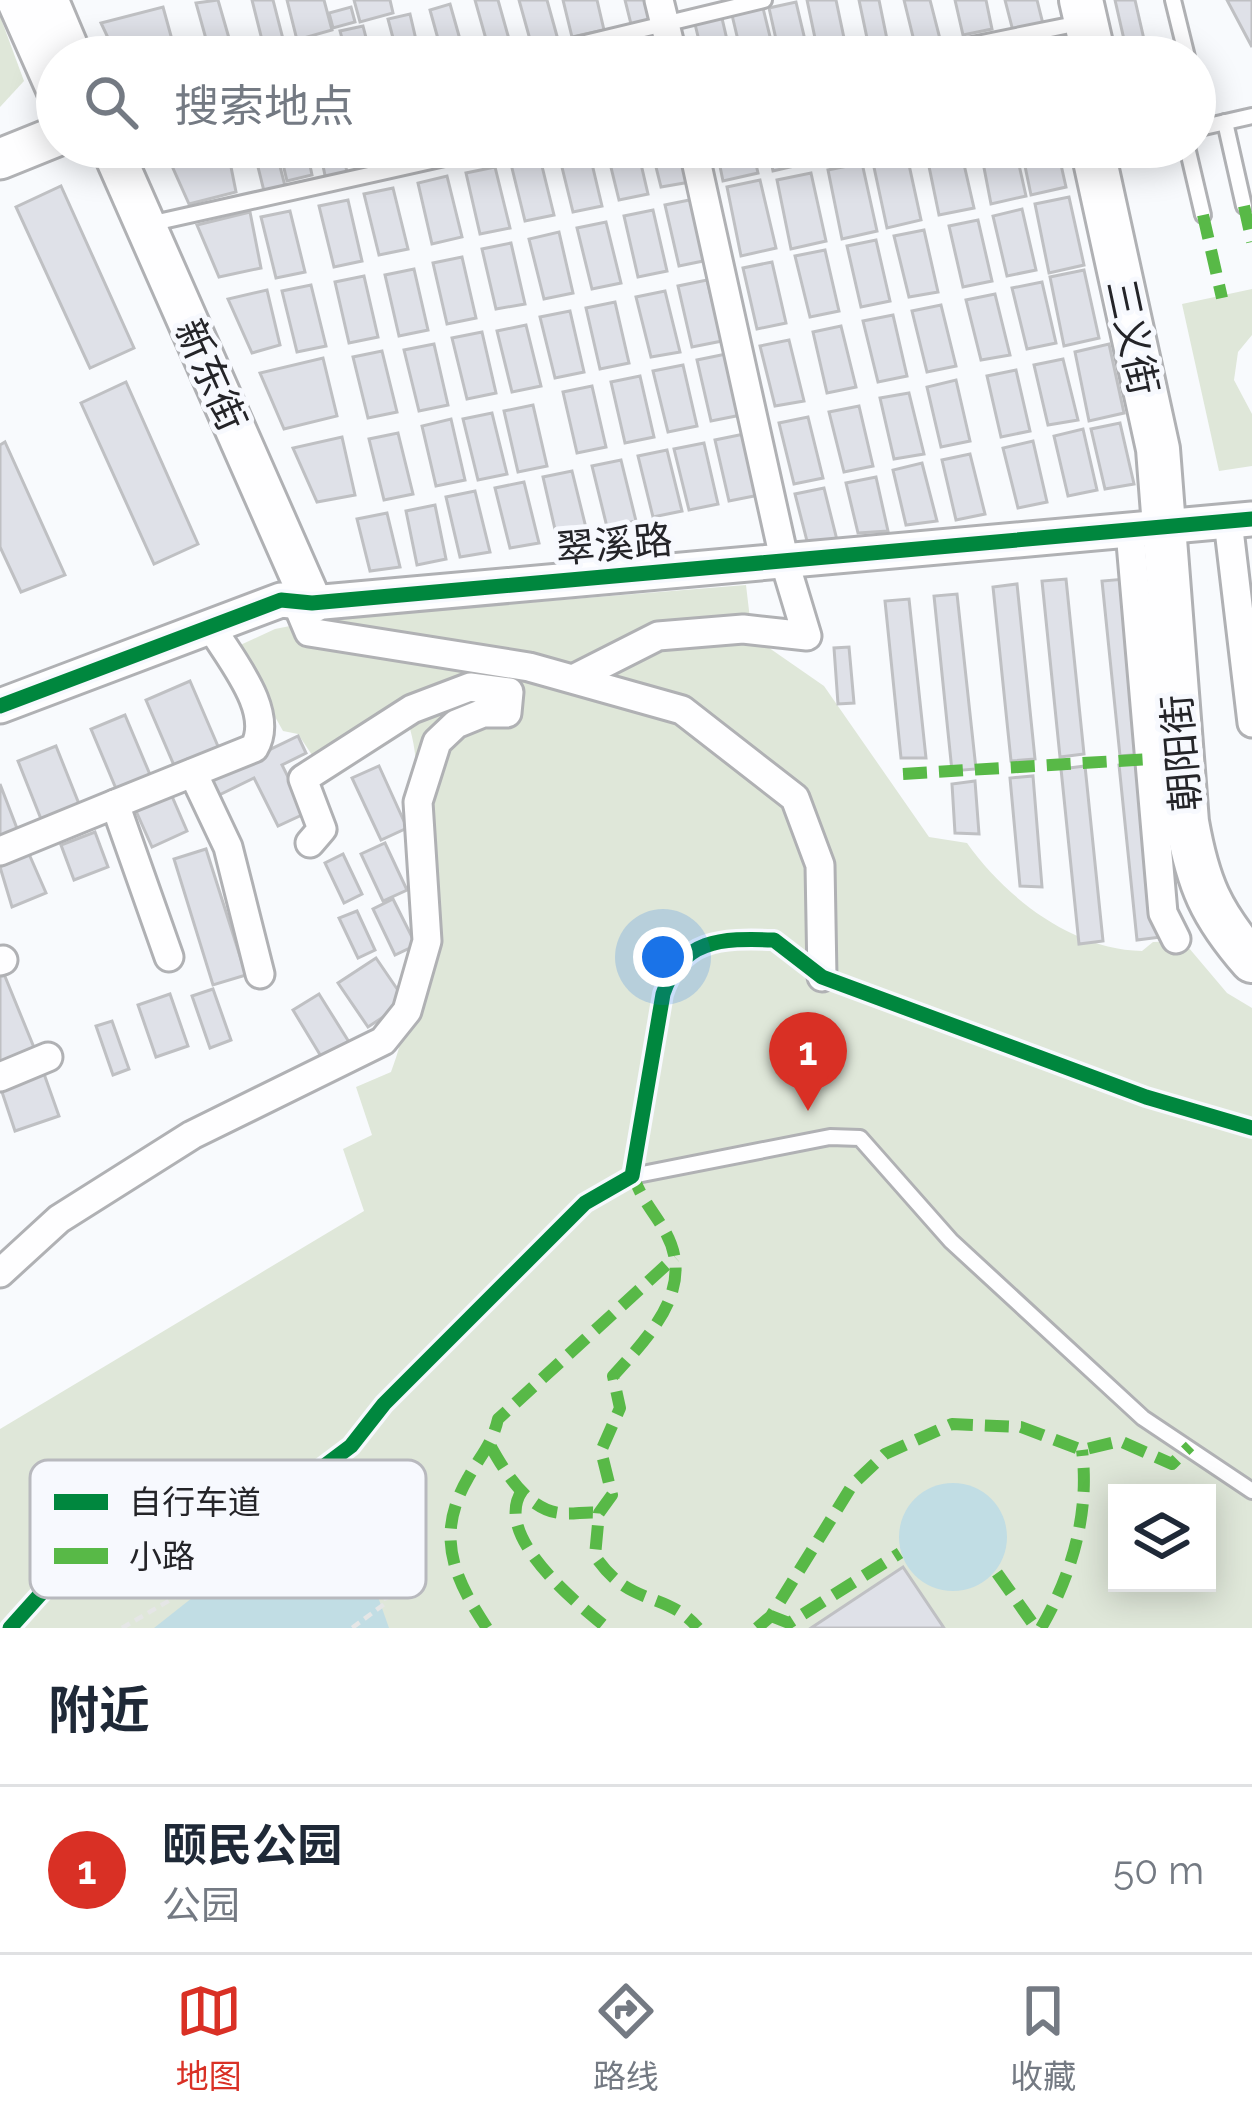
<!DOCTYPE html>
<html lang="zh">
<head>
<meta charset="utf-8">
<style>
  body { margin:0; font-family:Raleway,"Noto Sans SC",sans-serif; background:#f6f6f7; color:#1f2937 }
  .controls { position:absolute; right:36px; bottom:36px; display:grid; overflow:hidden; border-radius:0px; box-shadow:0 6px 30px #0003 }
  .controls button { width:108px; height:108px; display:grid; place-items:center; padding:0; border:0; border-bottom:3px solid #e0e1e3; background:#fff; color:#1f2937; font:60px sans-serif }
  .you { position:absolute; left:663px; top:957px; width:42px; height:42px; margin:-30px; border:9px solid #fff; border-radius:50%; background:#1a73e8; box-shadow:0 0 0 18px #1a73e833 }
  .badge { display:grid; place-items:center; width:78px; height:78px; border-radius:50%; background:#d93025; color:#fff; font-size:39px; font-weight:700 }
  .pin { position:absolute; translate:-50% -99px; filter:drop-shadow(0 3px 6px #0008) }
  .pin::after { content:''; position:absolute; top:63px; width:42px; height:36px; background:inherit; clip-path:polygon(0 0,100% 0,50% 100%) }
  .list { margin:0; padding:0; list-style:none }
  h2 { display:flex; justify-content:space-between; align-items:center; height:156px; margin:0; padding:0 48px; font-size:51px }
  h2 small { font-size:39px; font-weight:400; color:#747a83 }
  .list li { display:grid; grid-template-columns:78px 1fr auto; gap:36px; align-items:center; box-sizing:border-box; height:168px; padding:0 48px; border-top:3px solid #e0e1e3 }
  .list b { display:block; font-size:45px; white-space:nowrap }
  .list p { margin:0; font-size:39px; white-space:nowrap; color:#747a83 }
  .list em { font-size:39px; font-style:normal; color:#747a83 }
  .icon { flex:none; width:66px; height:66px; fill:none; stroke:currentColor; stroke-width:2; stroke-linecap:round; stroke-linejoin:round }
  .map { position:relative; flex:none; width:1252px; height:1628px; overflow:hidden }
  .search { position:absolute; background:#fff; box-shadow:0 6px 30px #0003; left:36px; right:36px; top:36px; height:132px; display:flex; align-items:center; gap:30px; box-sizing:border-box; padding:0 42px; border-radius:66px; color:#747a83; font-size:45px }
  .sheet { height:324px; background:#fff }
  nav { display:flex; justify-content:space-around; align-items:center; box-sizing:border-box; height:168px; border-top:3px solid #e0e1e3; background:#fff; font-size:33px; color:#747a83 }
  nav a { display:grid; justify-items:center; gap:6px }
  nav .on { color:#d93025 }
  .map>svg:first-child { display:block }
  .green { fill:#dfe7d9; fill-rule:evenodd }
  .water { fill:#c1dde4 }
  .building { fill:#dfe1e8; stroke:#bfc0c3; stroke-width:3 }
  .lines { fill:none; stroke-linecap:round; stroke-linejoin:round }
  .service-casing { stroke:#b0b1b4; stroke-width:20 }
  .minor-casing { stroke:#b0b1b4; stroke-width:33 }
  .tertiary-casing { stroke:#b0b1b4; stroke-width:39 }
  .secondary-casing { stroke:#b0b1b4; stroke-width:45 }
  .primary-casing { stroke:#b0b1b4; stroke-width:48 }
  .path { stroke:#e5e6e6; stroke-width:4.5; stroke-dasharray:9 6; stroke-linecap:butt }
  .service { stroke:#fefeff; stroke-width:14 }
  .minor { stroke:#fefeff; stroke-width:27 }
  .tertiary { stroke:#fefeff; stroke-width:33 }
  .secondary { stroke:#fefeff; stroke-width:39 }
  .primary { stroke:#fefeff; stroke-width:42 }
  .quiet { stroke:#58b947; stroke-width:12; stroke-dasharray:24 12; stroke-linecap:butt }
  .cycleway-casing { stroke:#f7f9fe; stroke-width:22 }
  .cycleway { stroke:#00873e; stroke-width:15 }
  .labels { text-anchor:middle; stroke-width:10; stroke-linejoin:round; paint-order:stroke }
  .street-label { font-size:39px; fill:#242428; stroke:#f7f9fe }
  .key { fill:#f7f9fe; stroke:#b8b9be; stroke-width:3 }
  .key-label { font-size:33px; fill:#242428 }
</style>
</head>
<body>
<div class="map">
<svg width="1252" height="1628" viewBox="0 0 1252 1628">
  <rect width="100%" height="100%" fill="#f8fafd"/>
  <g class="green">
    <polygon points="0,16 24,81 0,107"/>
    <polygon points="1252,289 1252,335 1238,352 1234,380 1252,414 1252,466 1219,471 1182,304"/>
    <path d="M 746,585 L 752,636 L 824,686 L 929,837 L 967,843 C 1007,899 1072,949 1142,951 L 1153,942 L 1183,941 L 1227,993 L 1252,1008 L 1252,1628 L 0,1628 L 0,1429 L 364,1211 L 343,1149 L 372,1135 L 356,1087 L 391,1072 C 419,997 417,924 416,845 C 415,794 423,756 403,709 L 314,758 L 298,734 L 283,731 L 236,647 L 275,629 L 325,619 ZM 1117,1493 L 1207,1493 L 1207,1583 L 1117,1583 Z"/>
  </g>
  <g class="water">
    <circle cx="953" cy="1537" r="54"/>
    <polygon points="337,1558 371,1577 389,1628 154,1628 221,1575"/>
  </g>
  <g class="building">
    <polygon points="218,0 233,52 211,57 196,3"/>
    <polygon points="252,0 273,0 284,43 264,48"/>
    <polygon points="287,0 324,0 332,30 297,40"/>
    <polygon points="354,0 390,0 393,13 360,22"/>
    <polygon points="475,0 498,0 514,57 491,57"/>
    <polygon points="519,0 547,0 560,47 534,54"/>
    <polygon points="563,0 597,0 604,30 572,37"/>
    <polygon points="625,0 650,0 655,22 632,28"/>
    <polygon points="807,0 836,0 848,57 819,57"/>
    <polygon points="859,0 879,0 890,54 871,57"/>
    <polygon points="904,0 930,0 941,43 916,49"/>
    <polygon points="955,0 986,0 992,29 963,35"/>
    <polygon points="1005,0 1037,0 1043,24 1013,31"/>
    <polygon points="1115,0 1135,0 1148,57 1128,57"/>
    <polygon points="1227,0 1252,0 1252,47"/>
    <polygon points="796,2 809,57 780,57 769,8"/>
    <polygon points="450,4 465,57 443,57 430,10"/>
    <polygon points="163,7 176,54 117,57 101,23"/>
    <polygon points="351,7 355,22 333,28 329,13"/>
    <polygon points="763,8 775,57 742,57 732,15"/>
    <polygon points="410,14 420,57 398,57 388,19"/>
    <polygon points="721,14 731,57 703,57 694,20"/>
    <polygon points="363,26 371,57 347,57 340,31"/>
    <polygon points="659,37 664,57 640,57 637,42"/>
    <polygon points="318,38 323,57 299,57 296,44"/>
    <polygon points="1043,39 1047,57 1015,57 1012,47"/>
    <polygon points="257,40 262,54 238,57 235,47"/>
    <polygon points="612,45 615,57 583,57 582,52"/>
    <polygon points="208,147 227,147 236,192 189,204 168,157"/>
    <polygon points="253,147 275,147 286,190 265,195"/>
    <polygon points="279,147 306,147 312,175 287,181"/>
    <polygon points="319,147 341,147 348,176 326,180"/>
    <polygon points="368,147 402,147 406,162 373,169"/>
    <polygon points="588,147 602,206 573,212 558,151"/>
    <polygon points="606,147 637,147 648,194 619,200"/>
    <polygon points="651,147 681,147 690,182 661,187"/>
    <polygon points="716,147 752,147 758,173 723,181"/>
    <polygon points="768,147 804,147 808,163 773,171"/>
    <polygon points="824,147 861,147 862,150 827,158"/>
    <polygon points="925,147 960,147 974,208 939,215"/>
    <polygon points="980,147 1015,147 1026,196 991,204"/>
    <polygon points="1021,147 1057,147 1066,187 1031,195"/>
    <polygon points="906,151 921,220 887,228 872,158"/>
    <polygon points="539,154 554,215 525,221 510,160"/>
    <polygon points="862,163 877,231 842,239 828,170"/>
    <polygon points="495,167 510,228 480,234 466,173"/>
    <polygon points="811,173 826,241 791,249 777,180"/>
    <polygon points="447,176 462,237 432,244 418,183"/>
    <polygon points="760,180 776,248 741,256 727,187"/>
    <polygon points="61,186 134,348 90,368 16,207"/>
    <polygon points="393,188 408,249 379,255 364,194"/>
    <polygon points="1069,197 1084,265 1049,273 1035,204"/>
    <polygon points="694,199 708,260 679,266 665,205"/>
    <polygon points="348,200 362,261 334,267 319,206"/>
    <polygon points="1022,209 1036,270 1007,276 993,216"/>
    <polygon points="653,210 667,271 638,277 624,216"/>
    <polygon points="290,211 305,272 276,278 261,217"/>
    <polygon points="250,212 261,268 219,277 197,225"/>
    <polygon points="978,220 992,281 963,287 949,226"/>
    <polygon points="606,222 621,283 592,289 577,228"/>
    <polygon points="924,230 938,292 909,297 894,236"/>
    <polygon points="559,232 573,293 544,299 529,239"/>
    <polygon points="876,240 890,301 861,307 847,246"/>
    <polygon points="511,243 525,304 496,309 482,249"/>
    <polygon points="825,250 839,311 810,317 795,256"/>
    <polygon points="462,257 476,318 447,324 433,263"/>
    <polygon points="772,262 786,323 757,329 743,268"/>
    <polygon points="414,269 428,330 399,336 385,275"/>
    <polygon points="1084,270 1099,338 1064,346 1050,277"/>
    <polygon points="364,276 378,337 349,343 335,282"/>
    <polygon points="707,280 722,341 692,347 678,286"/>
    <polygon points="1042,282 1056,343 1027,349 1012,288"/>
    <polygon points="311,285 326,346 297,352 282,291"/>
    <polygon points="267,290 280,345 252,353 228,299"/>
    <polygon points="665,291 680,352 651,357 636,297"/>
    <polygon points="995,294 1010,355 981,360 966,300"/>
    <polygon points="615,302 629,363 600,369 586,308"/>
    <polygon points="941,305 956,366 927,372 912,311"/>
    <polygon points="570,311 584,372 555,378 540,317"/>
    <polygon points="893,315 907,376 878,382 863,321"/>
    <polygon points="526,325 541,386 512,392 497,331"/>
    <polygon points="841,326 856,387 827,393 813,332"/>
    <polygon points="482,332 496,393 467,399 452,338"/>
    <polygon points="789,340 804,401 775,406 760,346"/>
    <polygon points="434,344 448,405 419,411 404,350"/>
    <polygon points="1109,344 1124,413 1089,421 1075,352"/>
    <polygon points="382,351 397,412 368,418 353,357"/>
    <polygon points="726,354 741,415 711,421 697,360"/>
    <polygon points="323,358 337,416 284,429 260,373"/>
    <polygon points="1063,359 1078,420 1048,425 1034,365"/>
    <polygon points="683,365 697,426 668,432 653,371"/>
    <polygon points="1016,370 1030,431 1001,437 987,376"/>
    <polygon points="640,376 654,437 625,443 611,382"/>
    <polygon points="956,380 970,441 941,447 927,387"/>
    <polygon points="126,382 198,544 154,564 81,403"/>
    <polygon points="592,386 606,447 577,453 563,392"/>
    <polygon points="909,393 924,454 894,459 880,398"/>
    <polygon points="533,405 547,466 518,472 504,411"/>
    <polygon points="859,406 873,466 844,472 829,412"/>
    <polygon points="492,413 507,474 478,480 463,419"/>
    <polygon points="808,417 823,478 794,484 779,423"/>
    <polygon points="451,419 465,480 436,486 422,426"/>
    <polygon points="1120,423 1134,484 1105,489 1091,429"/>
    <polygon points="1083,429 1097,490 1068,496 1054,436"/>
    <polygon points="398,433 413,494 384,500 369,439"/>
    <polygon points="744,434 759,495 729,501 715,440"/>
    <polygon points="342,437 355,495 317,502 293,448"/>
    <polygon points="1033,441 1047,502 1018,508 1003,448"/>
    <polygon points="5,442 65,575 21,592 0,547 0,445"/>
    <polygon points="704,443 718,504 689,510 674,449"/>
    <polygon points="667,450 682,511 653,517 638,456"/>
    <polygon points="970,454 985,514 956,520 942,460"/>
    <polygon points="621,460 636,521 607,527 592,466"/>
    <polygon points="922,463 937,521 906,525 893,470"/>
    <polygon points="572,471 587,532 557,538 543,477"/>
    <polygon points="876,477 888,531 858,533 846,483"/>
    <polygon points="524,482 539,543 510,548 495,488"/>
    <polygon points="824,488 837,540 807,541 795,494"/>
    <polygon points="475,491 490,552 460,557 446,497"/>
    <polygon points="435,505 446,559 417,565 406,511"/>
    <polygon points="387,513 400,567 370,571 357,519"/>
    <polygon points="1066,579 1084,754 1060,757 1042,581"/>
    <polygon points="1125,579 1143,754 1120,756 1102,581"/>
    <polygon points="1017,584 1035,759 1011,761 993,587"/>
    <polygon points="957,594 976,769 952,771 934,596"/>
    <polygon points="909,599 926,758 901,758 885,601"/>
    <polygon points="849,647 854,703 838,704 834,648"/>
    <polygon points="190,681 220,751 176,770 146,700"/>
    <polygon points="125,715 151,777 117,791 91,729"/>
    <polygon points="298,736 306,753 282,765 306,813 278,826 254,778 215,797 207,780"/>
    <polygon points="56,746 81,809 43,824 18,761"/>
    <polygon points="1142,762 1161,937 1137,940 1119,765"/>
    <polygon points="379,766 407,828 381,840 352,778"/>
    <polygon points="1085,766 1103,941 1079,944 1061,769"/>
    <polygon points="1033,776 1042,887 1020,886 1010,778"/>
    <polygon points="975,781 979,834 955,833 952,784"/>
    <polygon points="0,784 18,831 0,838"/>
    <polygon points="171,794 187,831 152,847 136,811"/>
    <polygon points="95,832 108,867 74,880 61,845"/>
    <polygon points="385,843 407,890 383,901 361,854"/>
    <polygon points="206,849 246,975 213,985 174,859"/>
    <polygon points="29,854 46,893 12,907 0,867"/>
    <polygon points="343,854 362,894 344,903 325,863"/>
    <polygon points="393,899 416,945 395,955 373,909"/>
    <polygon points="357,911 375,950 358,958 339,918"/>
    <polygon points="376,958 406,1002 368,1027 338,983"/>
    <polygon points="4,974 35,1050 0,1064 0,976"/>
    <polygon points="213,989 231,1040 210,1048 192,996"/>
    <polygon points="170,994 188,1046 156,1057 138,1005"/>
    <polygon points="319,994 349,1042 322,1058 293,1010"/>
    <polygon points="112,1021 129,1069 113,1075 96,1026"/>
    <polygon points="43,1071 59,1116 15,1131 0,1086"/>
    <polygon points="903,1567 944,1628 811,1628"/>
  </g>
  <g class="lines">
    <defs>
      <g id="service">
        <polyline points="1173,0 1187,57"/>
        <polyline points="527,57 764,0"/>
        <polyline points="913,57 1065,26"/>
        <polyline points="1195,92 1203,127"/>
        <polyline points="1225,122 1244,206"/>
        <polyline points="1195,129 1252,116"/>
        <polyline points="1187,147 1203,215"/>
        <polyline points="121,160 171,147"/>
        <polyline points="149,224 494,147"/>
        <polyline points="632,1176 830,1137 860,1138 951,1241 1143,1418 1252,1491"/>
      </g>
      <g id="minor">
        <polyline points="659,0 673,57"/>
        <polyline points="1228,521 1252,723"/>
        <polyline points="1130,531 1163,913 1176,939"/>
        <polyline points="296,601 309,632 529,667 682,710 795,798 820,865 822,977"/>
        <polyline points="577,677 658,636 743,629 807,636 785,563 693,147"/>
        <polyline points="193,773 228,847 260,974"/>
        <polyline points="0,851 115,804"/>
        <path d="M 169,957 L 115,804 L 254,748 C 276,711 229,658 210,625"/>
        <polyline points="0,961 3,960"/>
        <polyline points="0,1077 48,1057"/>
        <polyline points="0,1273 59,1219 192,1135 383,1041 407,1011 427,941 418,802 437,742 456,724 483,713 507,713 509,692 470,687 412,709 303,779 322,829 310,843"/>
      </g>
      <polyline id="tertiary" points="0,706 281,600 312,603 1252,519"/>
      <g id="secondary">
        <polyline points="17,0 57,90"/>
        <polyline points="48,0 72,57"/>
        <polyline points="111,147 312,603"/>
        <polyline points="0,159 57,136"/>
      </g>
      <g id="primary">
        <polyline points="1081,0 1094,57"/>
        <path d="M 1092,147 L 1158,449 L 1187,822 C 1198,884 1211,914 1252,961"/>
      </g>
    </defs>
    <use href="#service" class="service-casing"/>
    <use href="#minor" class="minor-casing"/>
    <use href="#tertiary" class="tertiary-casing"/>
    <use href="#secondary" class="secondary-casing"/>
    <use href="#primary" class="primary-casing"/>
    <g class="path">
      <polyline points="344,1523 351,1446"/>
      <polyline points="122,1628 220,1571 310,1559 331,1548 375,1571 387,1602 352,1628"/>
    </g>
    <use href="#service" class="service"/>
    <use href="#minor" class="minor"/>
    <use href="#tertiary" class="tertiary"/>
    <use href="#secondary" class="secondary"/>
    <use href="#primary" class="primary"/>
    <g class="quiet">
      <polyline points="1244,206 1252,242"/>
      <polyline points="1203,215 1222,298"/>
      <polyline points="903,774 1150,759"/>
      <path d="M 633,1170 C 634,1189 653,1211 663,1228 C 699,1286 650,1335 613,1376 L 620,1408 L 601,1451 L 612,1495 L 599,1513 L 595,1556 C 631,1609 664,1589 698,1628"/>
      <path d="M 491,1447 C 505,1472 528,1510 560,1513 C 573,1515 586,1511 599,1513"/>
      <path d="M 522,1491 C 492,1535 575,1602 607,1628"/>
      <polyline points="997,1573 1036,1628"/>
      <polyline points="771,1616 789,1623 900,1553"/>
      <path d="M 487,1628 C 453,1577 435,1535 468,1478 C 480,1456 492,1445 498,1419 L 675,1257"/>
      <polyline points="757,1628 771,1616 853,1484 885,1454 952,1424 1021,1427 1082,1450 1120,1441 1172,1464 1190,1446"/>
      <path d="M 1041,1628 C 1072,1575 1090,1512 1082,1450"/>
    </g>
    <defs>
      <g id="cycleway">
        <polyline points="0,706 281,600 312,603 1252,519"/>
        <path d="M 10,1628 L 45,1589 L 79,1570 L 299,1485 L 351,1446 L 384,1404 L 585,1203 L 632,1176 L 663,994 C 681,939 721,938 774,940 L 822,977 L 1146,1097 L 1252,1128"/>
      </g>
    </defs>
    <use href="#cycleway" class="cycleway-casing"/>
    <use href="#cycleway" class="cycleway"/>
  </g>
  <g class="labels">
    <g class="street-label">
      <text transform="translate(1133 337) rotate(78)" y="14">三义街</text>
      <text transform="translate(211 375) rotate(66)" y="14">新东街</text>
      <text transform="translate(614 544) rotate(-5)" y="14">翠溪路</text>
      <text transform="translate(1181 753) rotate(-95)" y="14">朝阳街</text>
    </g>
  </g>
  <rect x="30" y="1460" width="396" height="138" rx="18" class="key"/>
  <rect x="54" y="1494" width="54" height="16" fill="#00873e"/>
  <rect x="54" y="1548" width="54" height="16" fill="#58b947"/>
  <g class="key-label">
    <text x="129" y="1514">自行车道</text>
    <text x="129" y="1568">小路</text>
  </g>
</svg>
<div class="controls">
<button><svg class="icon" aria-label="layers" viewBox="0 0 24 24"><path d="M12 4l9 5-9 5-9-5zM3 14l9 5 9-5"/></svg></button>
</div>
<div class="you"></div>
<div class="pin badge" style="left:808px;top:1111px">1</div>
<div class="search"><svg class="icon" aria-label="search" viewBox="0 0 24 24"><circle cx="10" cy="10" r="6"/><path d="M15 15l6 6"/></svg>搜索地点</div>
</div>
<section class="sheet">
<h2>附近<small></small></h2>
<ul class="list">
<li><span class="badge">1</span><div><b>颐民公园</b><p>公园</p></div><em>50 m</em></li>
</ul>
</section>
<nav>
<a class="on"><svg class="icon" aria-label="map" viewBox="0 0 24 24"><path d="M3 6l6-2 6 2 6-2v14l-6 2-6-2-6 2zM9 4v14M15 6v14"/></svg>地图</a>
<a><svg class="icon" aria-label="directions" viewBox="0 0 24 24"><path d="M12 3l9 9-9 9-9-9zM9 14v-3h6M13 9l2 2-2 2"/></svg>路线</a>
<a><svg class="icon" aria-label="saved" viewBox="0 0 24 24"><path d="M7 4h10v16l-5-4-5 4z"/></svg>收藏</a>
</nav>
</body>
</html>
